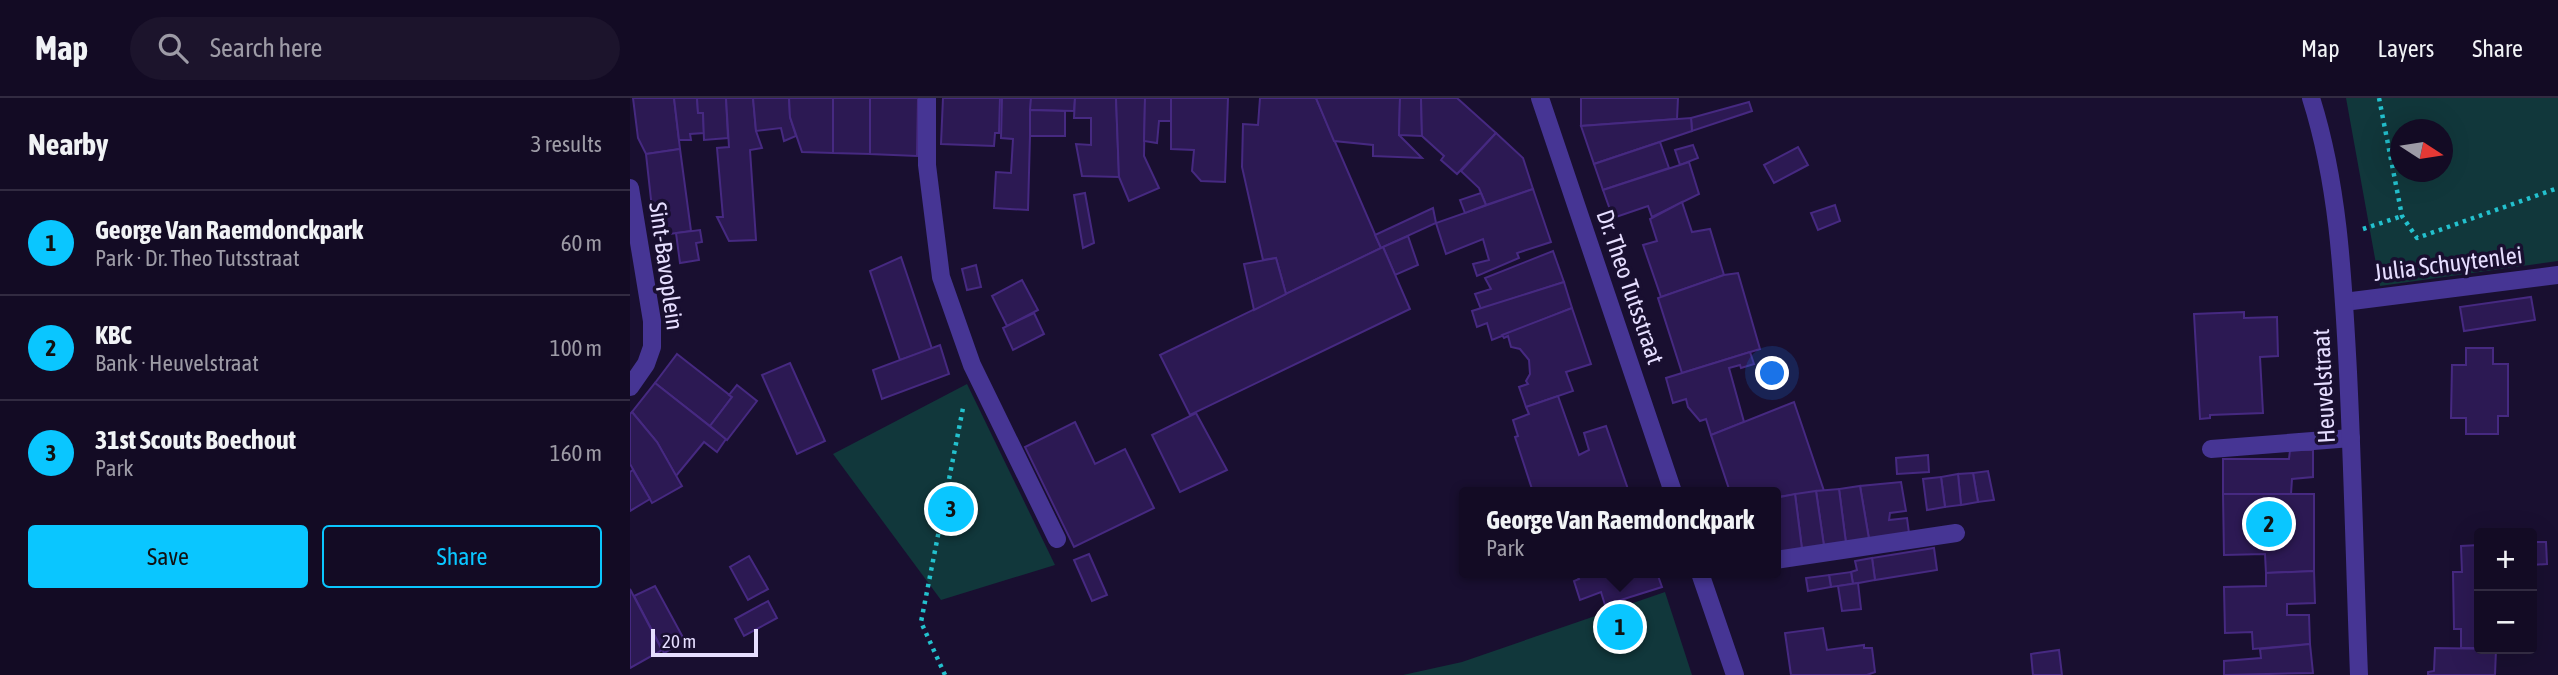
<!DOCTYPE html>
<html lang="en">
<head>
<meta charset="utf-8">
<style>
  body { margin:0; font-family:"Asap Condensed",sans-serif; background:#1c142c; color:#f1f3f6 }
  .controls { position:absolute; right:21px; bottom:21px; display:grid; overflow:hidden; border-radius:7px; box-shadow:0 7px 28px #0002 }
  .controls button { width:63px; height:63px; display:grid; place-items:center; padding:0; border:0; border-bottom:2px solid #322b41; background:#130b24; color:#f1f3f6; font:35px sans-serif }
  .compass { position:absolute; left:1760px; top:21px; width:63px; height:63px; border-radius:50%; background:#130b24; box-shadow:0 7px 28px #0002; rotate:102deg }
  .scale { position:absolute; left:21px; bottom:18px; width:107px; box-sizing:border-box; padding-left:7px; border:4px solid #e6deff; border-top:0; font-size:19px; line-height:24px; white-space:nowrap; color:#e6deff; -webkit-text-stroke:5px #190f30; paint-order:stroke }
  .you { position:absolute; left:1143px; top:276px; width:24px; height:24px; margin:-18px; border:5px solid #fff; border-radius:50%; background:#1a73e8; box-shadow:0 0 0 10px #1a73e833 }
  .badge { display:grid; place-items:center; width:46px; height:46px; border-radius:50%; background:#0ac6ff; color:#111; font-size:23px; font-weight:700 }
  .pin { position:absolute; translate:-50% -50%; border:4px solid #fff; box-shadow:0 2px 7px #0006 }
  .popup { position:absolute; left:829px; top:389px; width:322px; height:91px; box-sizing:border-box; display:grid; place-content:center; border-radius:7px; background:#130b24; filter:drop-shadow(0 2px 5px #0005); font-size:23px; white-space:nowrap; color:#9d9ba6 }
  .popup b { font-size:26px; color:#f1f3f6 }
  .popup::after { content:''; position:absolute; left:50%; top:100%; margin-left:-14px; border:14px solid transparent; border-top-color:#130b24 }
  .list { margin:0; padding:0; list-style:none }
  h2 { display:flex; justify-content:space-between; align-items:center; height:91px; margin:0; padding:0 28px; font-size:30px }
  h2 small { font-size:23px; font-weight:400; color:#9d9ba6 }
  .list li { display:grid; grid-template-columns:46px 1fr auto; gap:21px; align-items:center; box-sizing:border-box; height:105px; padding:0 28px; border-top:2px solid #322b41 }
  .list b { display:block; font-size:26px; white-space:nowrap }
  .list p { margin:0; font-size:23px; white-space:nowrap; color:#9d9ba6 }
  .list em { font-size:23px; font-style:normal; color:#9d9ba6 }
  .actions { display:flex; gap:14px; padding:21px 28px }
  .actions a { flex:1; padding:16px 0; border:2px solid #0ac6ff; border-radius:7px; text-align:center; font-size:24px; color:#0ac6ff }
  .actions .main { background:#0ac6ff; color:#111 }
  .icon { flex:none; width:38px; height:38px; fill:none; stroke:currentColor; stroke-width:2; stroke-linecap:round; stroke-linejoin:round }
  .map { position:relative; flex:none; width:1928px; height:577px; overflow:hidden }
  header { display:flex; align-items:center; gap:42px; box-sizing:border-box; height:98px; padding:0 35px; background:#130b24; border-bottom:2px solid #322b41 }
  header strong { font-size:33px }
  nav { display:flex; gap:38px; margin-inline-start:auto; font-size:24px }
  .search { width:490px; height:63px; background:#1c142c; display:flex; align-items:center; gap:18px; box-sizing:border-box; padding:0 24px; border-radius:38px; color:#9d9ba6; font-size:26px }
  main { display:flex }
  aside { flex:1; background:#130b24 }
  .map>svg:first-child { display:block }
  .green { fill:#11373b; fill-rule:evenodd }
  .building { fill:#2c1953; stroke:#462981; stroke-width:2 }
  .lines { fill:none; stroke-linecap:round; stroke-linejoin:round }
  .path { stroke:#23c1ce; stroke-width:4.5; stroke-dasharray:3.5 5; stroke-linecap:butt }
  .service { stroke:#463594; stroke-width:18 }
  .minor { stroke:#463594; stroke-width:18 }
  .labels { text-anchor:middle; stroke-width:7; stroke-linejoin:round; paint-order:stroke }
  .street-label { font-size:24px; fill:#e6deff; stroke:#190f30 }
</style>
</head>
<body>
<header>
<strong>Map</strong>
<div class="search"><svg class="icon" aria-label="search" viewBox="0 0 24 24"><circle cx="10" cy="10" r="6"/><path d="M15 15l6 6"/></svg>Search here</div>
<nav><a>Map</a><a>Layers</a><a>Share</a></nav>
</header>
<main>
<aside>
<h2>Nearby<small>3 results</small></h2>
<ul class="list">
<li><span class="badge">1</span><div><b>George Van Raemdonckpark</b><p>Park · Dr. Theo Tutsstraat</p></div><em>60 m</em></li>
<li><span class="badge">2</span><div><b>KBC</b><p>Bank · Heuvelstraat</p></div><em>100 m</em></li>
<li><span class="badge">3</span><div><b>31st Scouts Boechout</b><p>Park</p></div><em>160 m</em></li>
</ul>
<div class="actions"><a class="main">Save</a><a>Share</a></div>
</aside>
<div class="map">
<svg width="1928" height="577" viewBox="0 0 1928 577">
  <rect width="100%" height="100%" fill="#190f30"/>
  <g class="green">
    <path d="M 1716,0 L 1928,0 L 1928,163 L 1750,188 ZM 1770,32 L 1812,32 L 1812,74 L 1770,74 Z"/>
    <polygon points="337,286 425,467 311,502 203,356"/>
    <polygon points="1035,494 1062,577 773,577 832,564"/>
  </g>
  <g class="building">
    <polygon points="3,0 44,0 50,51 16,56 8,40"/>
    <polygon points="44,0 67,0 68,15 73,15 74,35 60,36 61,42 49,42"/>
    <polygon points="67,0 96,0 98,40 74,42 73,15 68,15"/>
    <polygon points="96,0 123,0 126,33 132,50 120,52 126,142 99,143 87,119 93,119 87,50 99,49"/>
    <polygon points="123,0 159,0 160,19 166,38 154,43 151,30 126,33"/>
    <polygon points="159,0 203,0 203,55 172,54 160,19"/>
    <polygon points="203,0 240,0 240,56 203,55"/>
    <polygon points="240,0 288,0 287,58 240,56"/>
    <polygon points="313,0 370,0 369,35 365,35 364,48 311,46"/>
    <polygon points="372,0 401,0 398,112 364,110 366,74 381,75 383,41 371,40"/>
    <polygon points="401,0 445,0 444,13 400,12"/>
    <polygon points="445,0 486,0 489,79 452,78 446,46 461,47 461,20 444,20"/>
    <polygon points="486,0 515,0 514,58 529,90 499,103 489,79"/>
    <polygon points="515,0 541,0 541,23 529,23 527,45 514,43"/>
    <polygon points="541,0 598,0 595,84 571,83 562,73 564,52 541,51"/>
    <polygon points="630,0 686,0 751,150 656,196 646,160 633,162 612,69 613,26 628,27"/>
    <polygon points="686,0 770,0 769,37 792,60 743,58 743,47 704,43"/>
    <polygon points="770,0 791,0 792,38 769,37"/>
    <polygon points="791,0 827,0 866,35 827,76 811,62 814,58 792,38"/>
    <polygon points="951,0 1048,0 1047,21 951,28"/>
    <polygon points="1119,4 1122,13 1062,33 1061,20"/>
    <polygon points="400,12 435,13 435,38 400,38"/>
    <polygon points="1061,20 1062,33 964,66 951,28"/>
    <polygon points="866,35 893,60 903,91 856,107 849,90 831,73"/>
    <polygon points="1030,44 1039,70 973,92 964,66"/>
    <polygon points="1063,47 1068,60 1050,67 1045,52"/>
    <polygon points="1168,49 1178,67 1144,85 1134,67"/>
    <polygon points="50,51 61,133 25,138 16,56"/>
    <polygon points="1059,64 1069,96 1022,119 1018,108 983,120 973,92"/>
    <polygon points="903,91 921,144 887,155 889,160 847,178 843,166 859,162 853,141 816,156 806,125"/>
    <polygon points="455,95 464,145 453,150 444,97"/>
    <polygon points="851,95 856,107 835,115 830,102"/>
    <polygon points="1052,104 1062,134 1080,131 1094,177 1031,199 1013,147 1027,143 1020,121"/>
    <polygon points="1205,107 1210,123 1188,132 1181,115"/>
    <polygon points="803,110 806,125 751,150 745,137"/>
    <polygon points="70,132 72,144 66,145 69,162 50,165 46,135"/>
    <polygon points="778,138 788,167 765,177 753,149"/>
    <polygon points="753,149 780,211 560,317 530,257"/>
    <polygon points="923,153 934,184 851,211 845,196 861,191 855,180"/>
    <polygon points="271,159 302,251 270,262 240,173"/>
    <polygon points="646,160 656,196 624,212 614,166"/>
    <polygon points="346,167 351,189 337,192 332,171"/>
    <polygon points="1108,175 1130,251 1052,275 1028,200 1094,177"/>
    <polygon points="392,182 408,212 377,228 362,198"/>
    <polygon points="934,184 942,210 862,242 857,225 847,229 842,213"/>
    <polygon points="1901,199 1905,222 1834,233 1830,209"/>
    <polygon points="942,210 961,266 936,274 943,293 896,309 889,289 898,286 896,283 900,276 899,262 890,251 881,249 878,238 874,240 872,237"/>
    <polygon points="1614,214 1614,220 1647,219 1648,258 1630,259 1633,315 1580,317 1580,320 1570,321 1564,216"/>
    <polygon points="404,215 414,236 383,252 373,230"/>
    <polygon points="310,247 319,276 252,301 243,272"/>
    <polygon points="1836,250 1863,250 1863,266 1878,266 1878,318 1868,318 1868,336 1836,336 1836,320 1821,320 1822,267 1836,267"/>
    <polygon points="1120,254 1124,266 1111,270 1110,267 1099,270 1114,324 1081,337 1076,321 1070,323 1058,309 1056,301 1043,305 1036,280"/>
    <polygon points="47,256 102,299 80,328 25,285"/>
    <polygon points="160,265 195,343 167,356 132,277"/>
    <polygon points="25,285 96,341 87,354 74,344 46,378 27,344 2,314"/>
    <polygon points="107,287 127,303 97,342 80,328 102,299 99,297"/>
    <polygon points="928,298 949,357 959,352 954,335 976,328 999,394 903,394 885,339 888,338 883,322 899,316 896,309"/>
    <polygon points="1164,304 1194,393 1146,399 1146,394 1100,394 1081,337"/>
    <polygon points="2,314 27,344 52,388 22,405 0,366 0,316"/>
    <polygon points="566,315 597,372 550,394 522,337"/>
    <polygon points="445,324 465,366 495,351 524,410 444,449 395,349"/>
    <polygon points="1660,352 1683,352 1683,379 1662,381 1661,396 1593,396 1593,361 1659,361"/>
    <polygon points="1298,357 1299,374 1267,376 1266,360"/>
    <polygon points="3,372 20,401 0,413 0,374"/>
    <polygon points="1358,373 1364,402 1348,404 1343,375"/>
    <polygon points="1343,375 1348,404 1331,407 1328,376"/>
    <polygon points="1328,376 1331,407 1315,409 1311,379"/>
    <polygon points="1311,379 1315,409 1297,412 1293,381"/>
    <polygon points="1271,384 1276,413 1260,415 1259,422 1277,420 1279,435 1239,441 1230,388"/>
    <polygon points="1230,388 1239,441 1216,445 1209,391"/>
    <polygon points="1209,391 1216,445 1194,448 1186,393"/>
    <polygon points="1186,393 1194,448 1172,451 1165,396"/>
    <polygon points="1165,396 1172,451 1146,455 1146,400"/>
    <polygon points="1593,396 1684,396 1684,473 1636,475 1635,456 1594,457"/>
    <polygon points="1902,444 1916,444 1917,466 1902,467"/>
    <polygon points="1849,447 1849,550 1831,550 1831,531 1824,531 1823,474 1832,474 1831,448"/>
    <polygon points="1304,450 1307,472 1245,482 1242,460"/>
    <polygon points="459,456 477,497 462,503 444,462"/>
    <polygon points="119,458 138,491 118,502 100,469"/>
    <polygon points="1242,460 1245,482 1223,486 1221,474 1227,472 1225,463"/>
    <polygon points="1684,473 1685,505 1657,506 1657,517 1679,517 1680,546 1623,551 1622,534 1595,535 1594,489 1636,488 1636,475"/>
    <polygon points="1221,474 1223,486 1201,489 1199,477"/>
    <polygon points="946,475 1027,475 1032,489 975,507 971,494 950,502 944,483 949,481"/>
    <polygon points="1199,477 1201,489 1178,493 1176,480"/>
    <polygon points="1228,485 1231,511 1212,513 1208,488"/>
    <polygon points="25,488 55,543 34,555 4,498"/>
    <polygon points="0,491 32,552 0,570"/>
    <polygon points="138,503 147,520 114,538 105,521"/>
    <polygon points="1193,530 1197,552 1234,547 1234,550 1242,550 1245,574 1237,577 1161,577 1155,535"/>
    <polygon points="1680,546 1683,575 1594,577 1594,563 1631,560 1630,551"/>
    <polygon points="1805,550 1866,551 1865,577 1798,577 1798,574 1804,573"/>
    <polygon points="1429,552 1432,577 1403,577 1401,556"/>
  </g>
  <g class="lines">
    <g class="path">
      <polyline points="1749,0 1772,118 1787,140 1928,90"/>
      <polyline points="1733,131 1772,118"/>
      <polyline points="315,577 291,524 333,310"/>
    </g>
    <g class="service">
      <polyline points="297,0 297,67 311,179 342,267 427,441"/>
      <polyline points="1714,204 1928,177"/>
      <polyline points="1581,351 1721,340"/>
      <polyline points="1146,462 1326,435"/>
    </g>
    <g class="minor">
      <polyline points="910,0 1043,394"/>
      <path d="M 1681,0 C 1709,88 1713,182 1718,274 C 1723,375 1725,476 1729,577"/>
      <polyline points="0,90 22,223 22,249 16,266 0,289"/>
      <polyline points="1070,475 1105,577"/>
    </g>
  </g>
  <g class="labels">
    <g class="street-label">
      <text transform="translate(1818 166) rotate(-7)" y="8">Julia Schuytenlei</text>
      <text transform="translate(36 168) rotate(82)" y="8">Sint-Bavoplein</text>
      <text transform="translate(1000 189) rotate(71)" y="8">Dr. Theo Tutsstraat</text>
      <text transform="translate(1694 288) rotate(-93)" y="8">Heuvelstraat</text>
    </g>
  </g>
</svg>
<div class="controls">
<button>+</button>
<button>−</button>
</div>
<svg class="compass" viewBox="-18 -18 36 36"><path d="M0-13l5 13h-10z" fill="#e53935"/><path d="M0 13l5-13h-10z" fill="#9d9ba6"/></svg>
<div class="scale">20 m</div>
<div class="you"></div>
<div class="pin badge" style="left:990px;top:529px">1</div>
<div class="popup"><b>George Van Raemdonckpark</b>Park</div>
<div class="pin badge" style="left:1639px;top:426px">2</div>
<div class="pin badge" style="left:321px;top:411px">3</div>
</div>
</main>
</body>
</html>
